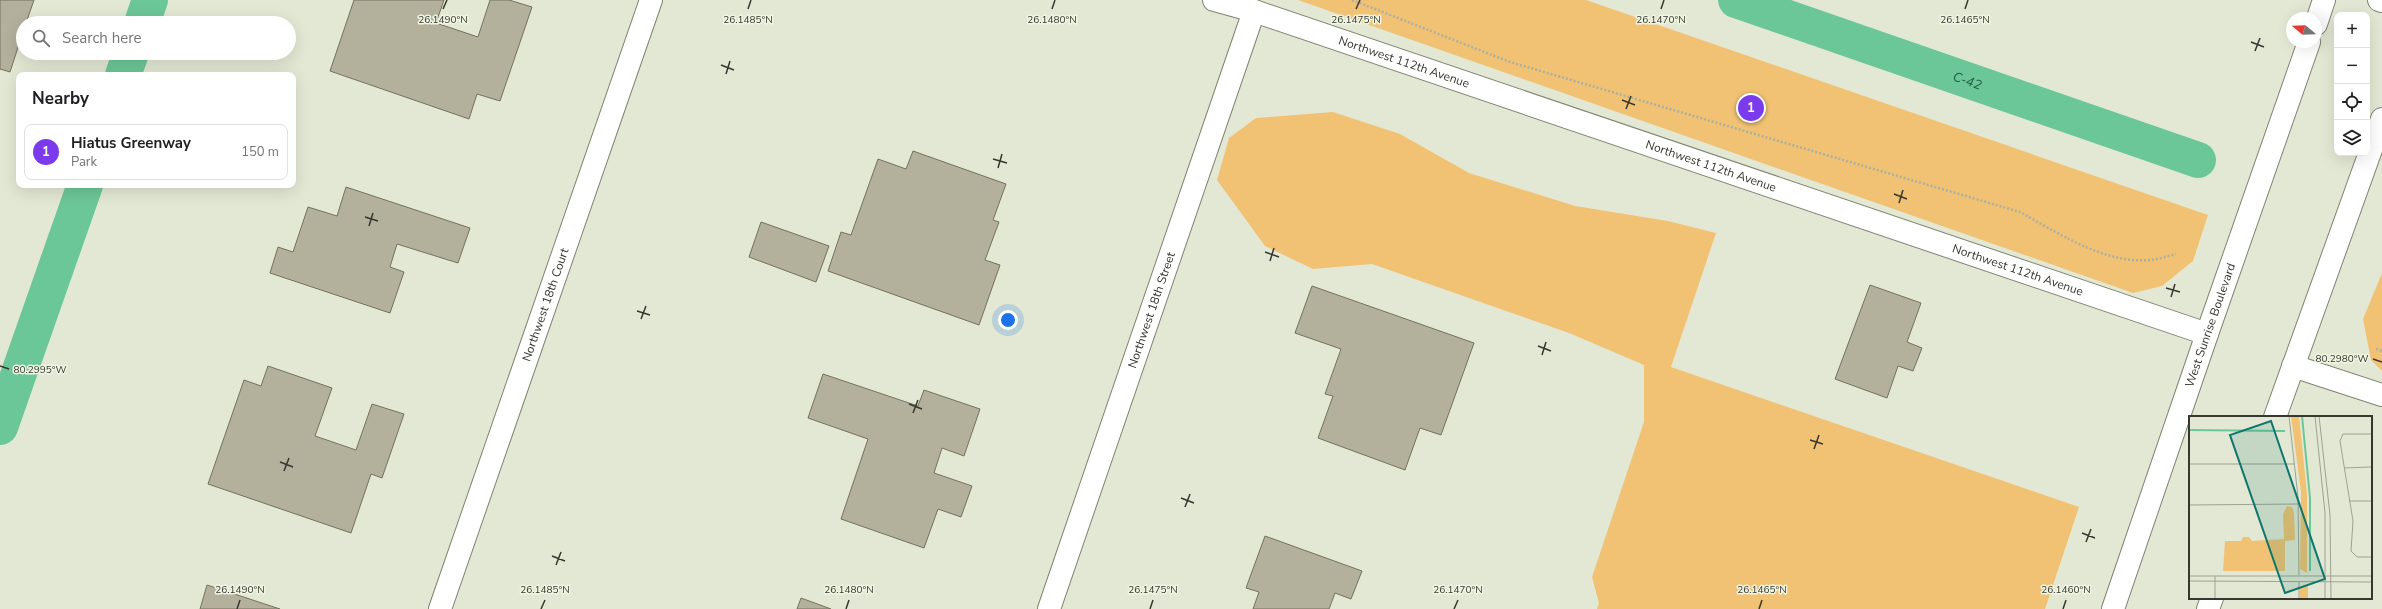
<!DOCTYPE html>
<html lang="en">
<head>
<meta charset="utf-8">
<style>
  body { margin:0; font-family:"Nunito Sans",sans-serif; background:#f2f2f2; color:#202124 }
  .controls { position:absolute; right:12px; top:12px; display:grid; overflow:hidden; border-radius:8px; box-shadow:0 4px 16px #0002 }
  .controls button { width:36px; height:36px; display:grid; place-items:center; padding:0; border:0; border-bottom:1px solid #e0e0e0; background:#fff; color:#202124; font:20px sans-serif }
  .compass { position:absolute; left:2286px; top:12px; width:36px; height:36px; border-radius:50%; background:#fff; box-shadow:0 4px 16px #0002; rotate:289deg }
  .you { position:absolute; left:1008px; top:320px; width:14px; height:14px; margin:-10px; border:3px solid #fff; border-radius:50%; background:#1a73e8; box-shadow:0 0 0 6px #1a73e833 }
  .badge { display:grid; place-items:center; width:26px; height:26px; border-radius:50%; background:#7c3aed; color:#fff; font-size:13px; font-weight:700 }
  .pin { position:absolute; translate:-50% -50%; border:2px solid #fff; box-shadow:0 1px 4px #0006 }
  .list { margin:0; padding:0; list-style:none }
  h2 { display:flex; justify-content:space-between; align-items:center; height:52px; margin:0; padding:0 16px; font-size:17px }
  h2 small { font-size:13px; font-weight:400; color:#757577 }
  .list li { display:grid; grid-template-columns:26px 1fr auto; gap:12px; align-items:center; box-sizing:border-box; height:56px; margin:0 8px 8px; padding:0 8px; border:1px solid #e0e0e0; border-radius:8px }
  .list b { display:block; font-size:15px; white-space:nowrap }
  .list p { margin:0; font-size:13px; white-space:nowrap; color:#757577 }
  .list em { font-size:13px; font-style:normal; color:#757577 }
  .icon { flex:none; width:22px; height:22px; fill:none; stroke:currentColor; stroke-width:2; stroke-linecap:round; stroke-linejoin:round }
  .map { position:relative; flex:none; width:2382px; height:609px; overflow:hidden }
  .search { position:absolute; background:#fff; box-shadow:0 4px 16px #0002; left:16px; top:16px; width:280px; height:44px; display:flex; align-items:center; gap:10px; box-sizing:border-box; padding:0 14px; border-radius:22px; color:#757577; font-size:15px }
  .panel { position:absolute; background:#fff; box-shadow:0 4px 16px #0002; left:16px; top:72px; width:280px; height:116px; border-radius:8px }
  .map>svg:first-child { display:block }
  .green { fill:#f1c273 }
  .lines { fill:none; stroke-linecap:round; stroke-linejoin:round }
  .canal { stroke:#6cc798; stroke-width:36 }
  .building { fill:#b3b09c; stroke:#74715f }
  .minor-casing { stroke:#7f8471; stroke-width:24 }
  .major-casing { stroke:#7f8471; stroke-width:24 }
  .highway-casing { stroke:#7f8471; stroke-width:24 }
  .path { stroke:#acb0a0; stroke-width:2.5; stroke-dasharray:2 2; stroke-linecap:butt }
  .minor { stroke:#fff; stroke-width:22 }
  .major { stroke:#fff; stroke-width:22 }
  .highway { stroke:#fff; stroke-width:22 }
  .ticks { fill:none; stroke:#363830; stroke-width:1.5 }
  .labels { text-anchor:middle; stroke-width:3; stroke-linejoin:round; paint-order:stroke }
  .street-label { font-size:12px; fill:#363830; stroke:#f0f5e1 }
  .water-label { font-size:13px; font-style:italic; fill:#1d6142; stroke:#f0f5e1 }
  .inset-river { fill:none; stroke:#6cc798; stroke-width:2 }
  .inset-road { fill:none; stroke:#9ea292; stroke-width:1 }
  .view { fill:#0f766e; fill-opacity:0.15; stroke:#0f766e; stroke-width:2 }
  .inset-edge { fill:none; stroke:#363830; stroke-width:2 }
  .ticks-label { font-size:10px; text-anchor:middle; fill:#363830; stroke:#f0f5e1; stroke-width:3; stroke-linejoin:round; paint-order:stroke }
</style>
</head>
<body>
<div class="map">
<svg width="2382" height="609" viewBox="0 0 2382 609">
  <rect width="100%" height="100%" fill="#e3e8d4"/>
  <g class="green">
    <polygon points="1298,0 1586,0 2208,215 2193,261 2162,286 2133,293"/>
    <polygon points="1333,112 1400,134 1469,173 1575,206 1668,221 1716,233 1671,367 2079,507 2045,609 1597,609 1599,603 1592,577 1644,422 1644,365 1569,333 1372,264 1313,269 1265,246 1217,180 1229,138 1256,118"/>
    <polygon points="2382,273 2382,371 2371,360 2363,319"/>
  </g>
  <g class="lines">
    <g class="canal">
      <path id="s1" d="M 1736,0 L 2198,160"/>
      <polyline points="142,23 150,0"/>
      <polyline points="123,75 131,53"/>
      <polyline points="0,427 85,185"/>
    </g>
  </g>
  <g class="building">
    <polygon points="0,0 34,0 26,23 23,23 23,32 10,72 0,69"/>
    <polygon points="354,0 444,0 436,23 478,37 490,0 509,0 532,7 500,101 477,94 469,119 330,71"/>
    <polygon points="913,151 1006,184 993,220 999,222 985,260 1000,265 979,325 828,271 841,232 851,235 878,159 906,169"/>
    <polygon points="346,187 470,228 458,263 397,244 390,267 404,272 390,313 270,273 278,247 293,252 308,207 337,216"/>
    <polygon points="761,222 829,246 816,282 749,257"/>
    <polygon points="1870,285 1921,303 1907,342 1922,348 1913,371 1898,366 1887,398 1835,379"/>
    <polygon points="1312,286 1474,343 1441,435 1420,428 1405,470 1318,438 1333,396 1325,394 1341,349 1295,333"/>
    <polygon points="268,366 332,388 315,436 356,450 372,404 404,414 382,478 371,474 351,533 208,484 244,380 261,386"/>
    <polygon points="823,374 918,406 924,390 980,409 964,456 942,448 934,473 972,486 961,517 938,509 924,548 841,519 868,439 808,418"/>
    <polygon points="1265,536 1362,571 1351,599 1335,593 1329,609 1253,609 1259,592 1246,588"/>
    <polygon points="207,585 280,609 200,609"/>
    <polygon points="801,598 831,609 797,609"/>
  </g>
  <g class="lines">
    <defs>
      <g id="minor">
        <path id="s2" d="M 1214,0 L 1254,11 L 2207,334"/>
        <polyline points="2293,366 2382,395"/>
        <path id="s3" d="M 440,609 L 651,0"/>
        <path id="s4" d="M 1049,609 L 1254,11"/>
      </g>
      <polyline id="major" points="2379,0 2382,1"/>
      <g id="highway">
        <polyline points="2316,24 2324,0"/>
        <polyline points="2275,417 2382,119"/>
        <path id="s5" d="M 2113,609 L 2207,334 L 2309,42"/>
        <polyline points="2208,609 2212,598"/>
      </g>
    </defs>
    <use href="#minor" class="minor-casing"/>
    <use href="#major" class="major-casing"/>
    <use href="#highway" class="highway-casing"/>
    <g class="path">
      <path d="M 1352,0 L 1510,62 L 2020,212 C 2060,234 2104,264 2151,260 C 2159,259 2168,256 2176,254"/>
      <polyline points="2376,349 2382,351"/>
    </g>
    <use href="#minor" class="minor"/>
    <use href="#major" class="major"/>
    <use href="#highway" class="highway"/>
  </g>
  <path class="ticks" d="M 443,9 L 447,0M 748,9 L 751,0M 1052,9 L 1055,0M 1356,9 L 1360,0M 1661,9 L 1664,0M 1965,9 L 1968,0M 2251,42 L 2264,47M 2255,51 L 2260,38M 721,65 L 734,70M 726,74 L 730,61M 1622,100 L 1635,105M 1626,109 L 1631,96M 993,159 L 1007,163M 998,168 L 1002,154M 1894,194 L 1907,199M 1899,203 L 1903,190M 365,217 L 378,221M 369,226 L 373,213M 1265,252 L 1279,257M 1270,261 L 1274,248M 2166,288 L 2180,292M 2171,297 L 2175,284M 637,311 L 650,315M 641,319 L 646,306M 1538,346 L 1551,351M 1542,355 L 1546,342M 2373,359 L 2382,362M 0,366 L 9,369M 909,404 L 922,409M 913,413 L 918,400M 1810,440 L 1823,444M 1814,449 L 1819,435M 280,462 L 293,467M 284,471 L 289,458M 1181,498 L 1194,503M 1185,507 L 1190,494M 2082,533 L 2095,538M 2086,542 L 2091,529M 552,556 L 565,561M 556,565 L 561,552M 237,609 L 240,600M 541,609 L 545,600M 846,609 L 849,600M 1150,609 L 1153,600M 1454,609 L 1458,600M 1759,609 L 1762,600M 2063,609 L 2066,600"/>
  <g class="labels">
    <g class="street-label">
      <text dy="4" stroke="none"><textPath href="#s2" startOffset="200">Northwest 112th Avenue</textPath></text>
      <text dy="4" stroke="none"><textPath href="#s2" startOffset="524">Northwest 112th Avenue</textPath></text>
      <text dy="4" stroke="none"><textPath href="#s2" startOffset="848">Northwest 112th Avenue</textPath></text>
      <text dy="4" stroke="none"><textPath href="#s3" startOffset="322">Northwest 18th Court</textPath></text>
      <text dy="4" stroke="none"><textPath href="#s4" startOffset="316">Northwest 18th Street</textPath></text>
      <text dy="4" stroke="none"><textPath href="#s5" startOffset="300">West Sunrise Boulevard</textPath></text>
    </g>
    <g class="water-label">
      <text dy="5" stroke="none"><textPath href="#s1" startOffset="245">C-42</textPath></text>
    </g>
  </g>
  <g transform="translate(2189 416)">
    <rect width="183" height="183" fill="#e3e8d4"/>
    <path d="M 102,0 L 110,0 L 118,78 L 118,157 L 111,153 L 112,76 ZM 98,90 L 103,91 L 105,96 L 106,124 L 96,125 L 96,155 L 34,155 L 36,125 L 52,125 L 54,121 L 60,121 L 63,125 L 95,123 L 94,98 ZM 115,169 L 119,170 L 119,183 L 111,183 L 111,173 Z" fill="#f1c273"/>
    <path class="inset-river" d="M 113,0 L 121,82 L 121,155M 0,14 L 96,15"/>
    <path class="inset-road" d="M 100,0 L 109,81 L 110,159M 126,0 L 136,97 L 136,183M 130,0 L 141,99 L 142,183M 183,18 L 154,18 L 151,25 L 164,105 L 162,135 L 168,141 L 183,141M 0,48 L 106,48M 155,52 L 182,51M 160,85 L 183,85M 0,89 L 110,88M 0,160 L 183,160M 26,160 L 26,183M 0,165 L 183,166M 110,166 L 110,183"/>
    <path class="view" d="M 82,5 L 136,163 L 96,177 L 41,19 Z"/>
    <rect width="183" height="183" class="inset-edge"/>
  </g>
  <g class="ticks-label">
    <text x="443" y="23">26.1490°N</text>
    <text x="748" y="23">26.1485°N</text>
    <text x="1052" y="23">26.1480°N</text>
    <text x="1356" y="23">26.1475°N</text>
    <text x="1661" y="23">26.1470°N</text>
    <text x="1965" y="23">26.1465°N</text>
    <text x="2342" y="362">80.2980°W</text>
    <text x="40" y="373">80.2995°W</text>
    <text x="240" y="593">26.1490°N</text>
    <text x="545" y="593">26.1485°N</text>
    <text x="849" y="593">26.1480°N</text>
    <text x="1153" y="593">26.1475°N</text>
    <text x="1458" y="593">26.1470°N</text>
    <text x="1762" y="593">26.1465°N</text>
    <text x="2066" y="593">26.1460°N</text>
  </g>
</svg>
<div class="controls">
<button>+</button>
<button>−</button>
<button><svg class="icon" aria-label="locate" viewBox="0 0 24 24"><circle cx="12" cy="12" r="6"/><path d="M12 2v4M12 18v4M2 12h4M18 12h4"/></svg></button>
<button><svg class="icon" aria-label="layers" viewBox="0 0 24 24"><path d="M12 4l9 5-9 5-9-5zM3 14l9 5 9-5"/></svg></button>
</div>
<svg class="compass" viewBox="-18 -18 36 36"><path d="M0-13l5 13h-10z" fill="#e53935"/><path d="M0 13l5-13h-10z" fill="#757577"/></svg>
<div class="you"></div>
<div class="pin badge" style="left:1751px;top:108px">1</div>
<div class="search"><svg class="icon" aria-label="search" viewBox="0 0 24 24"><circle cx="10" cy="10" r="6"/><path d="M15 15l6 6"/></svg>Search here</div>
<section class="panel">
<h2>Nearby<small></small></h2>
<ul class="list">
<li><span class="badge">1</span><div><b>Hiatus Greenway</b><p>Park</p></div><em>150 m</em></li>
</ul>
</section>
</div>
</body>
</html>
